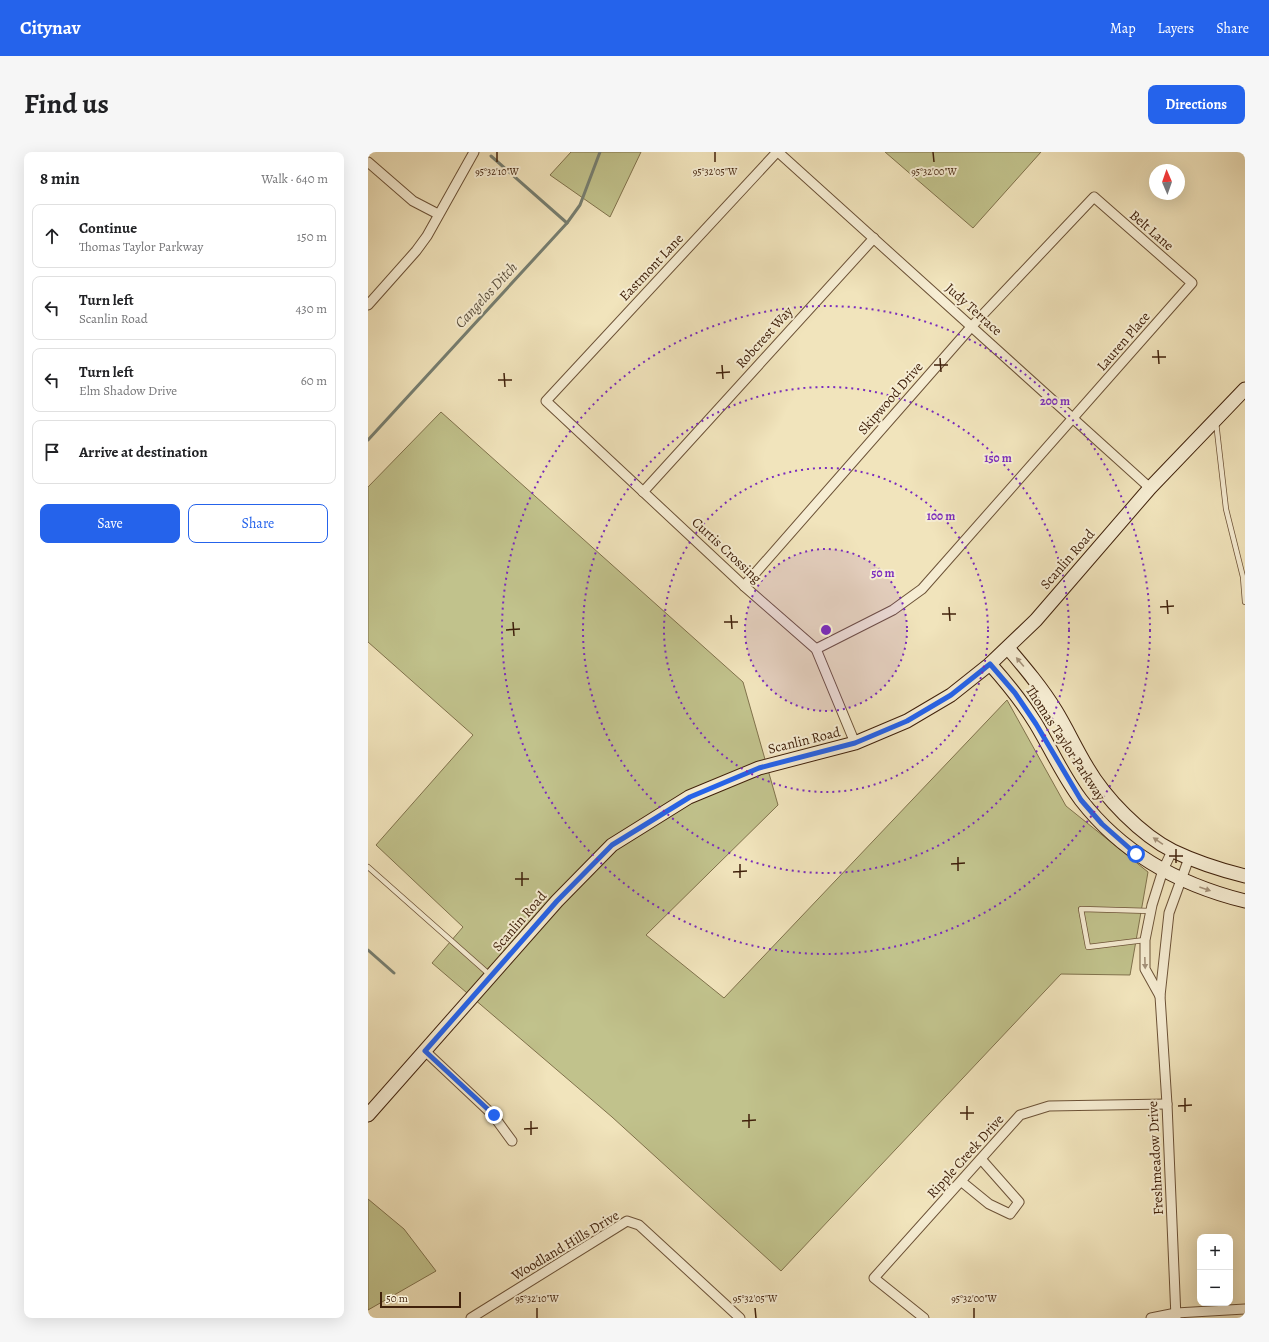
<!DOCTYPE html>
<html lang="en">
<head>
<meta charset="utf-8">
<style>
  body { margin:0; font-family:Alegreya,serif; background:#f6f6f6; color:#202124 }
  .controls { position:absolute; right:12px; bottom:12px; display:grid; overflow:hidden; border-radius:8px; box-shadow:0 4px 16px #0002 }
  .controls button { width:36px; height:36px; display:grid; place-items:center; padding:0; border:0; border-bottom:1px solid #e0e0e0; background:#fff; color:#202124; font:20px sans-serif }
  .compass { position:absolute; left:781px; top:12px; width:36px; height:36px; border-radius:50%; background:#fff; box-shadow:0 4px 16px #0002; rotate:358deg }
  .scale { position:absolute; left:12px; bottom:10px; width:81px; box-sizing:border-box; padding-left:4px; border:2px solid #40210b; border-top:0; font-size:11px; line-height:14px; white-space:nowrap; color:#40210b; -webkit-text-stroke:3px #f6edd3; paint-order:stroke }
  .stop { position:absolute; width:12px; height:12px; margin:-9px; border:3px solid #2563eb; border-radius:50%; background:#fff }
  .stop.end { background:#2563eb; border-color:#fff; box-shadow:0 1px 4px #0008 }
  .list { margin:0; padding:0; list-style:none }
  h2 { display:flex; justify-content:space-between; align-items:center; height:52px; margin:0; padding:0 16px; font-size:17px }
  h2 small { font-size:13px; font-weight:400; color:#757577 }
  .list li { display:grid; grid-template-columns:26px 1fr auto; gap:12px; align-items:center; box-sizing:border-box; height:64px; margin:0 8px 8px; padding:0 8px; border:1px solid #e0e0e0; border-radius:8px }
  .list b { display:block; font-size:15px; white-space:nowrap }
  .list p { margin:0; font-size:13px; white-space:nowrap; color:#757577 }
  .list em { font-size:13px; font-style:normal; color:#757577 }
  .actions { display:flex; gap:8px; padding:12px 16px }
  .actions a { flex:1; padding:9px 0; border:1px solid #2563eb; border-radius:8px; text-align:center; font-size:14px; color:#2563eb }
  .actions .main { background:#2563eb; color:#fff }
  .icon { flex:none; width:22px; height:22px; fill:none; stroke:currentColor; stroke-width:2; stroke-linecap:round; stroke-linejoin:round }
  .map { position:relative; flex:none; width:877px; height:1166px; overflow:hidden; border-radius:8px }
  header { display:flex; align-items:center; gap:24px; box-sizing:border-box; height:56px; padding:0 20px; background:#2563eb; color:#fff }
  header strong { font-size:19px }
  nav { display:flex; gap:22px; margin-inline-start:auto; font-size:14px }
  .intro { display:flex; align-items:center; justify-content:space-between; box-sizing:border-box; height:96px; padding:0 24px }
  h1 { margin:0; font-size:28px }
  .button { padding:10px 18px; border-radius:8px; background:#2563eb; color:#fff; font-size:14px; font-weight:700 }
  main { display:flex; gap:24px; padding:0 24px }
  aside { flex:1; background:#fff; border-radius:8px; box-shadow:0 4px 16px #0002 }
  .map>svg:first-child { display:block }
  .green { fill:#c1c28c; stroke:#80724c }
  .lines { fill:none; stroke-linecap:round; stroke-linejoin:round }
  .stream { stroke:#777f71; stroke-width:3 }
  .lane-casing { stroke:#6c5237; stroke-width:6 }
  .street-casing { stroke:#6c5237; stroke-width:11 }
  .secondary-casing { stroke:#40210b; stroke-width:15 }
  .lane { stroke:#f6edd3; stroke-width:4.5 }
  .street { stroke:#f6edd3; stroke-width:9 }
  .secondary { stroke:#f6edd3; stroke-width:13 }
  .oneway { fill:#a49179 }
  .route { stroke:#2563eb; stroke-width:5 }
  .ticks { fill:none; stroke:#40210b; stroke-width:1.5 }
  .ring { fill:none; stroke:#7b2cbf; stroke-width:2; stroke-dasharray:2 4 }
  .labels { text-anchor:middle; stroke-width:4; stroke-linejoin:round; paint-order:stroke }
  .street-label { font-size:14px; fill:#40210b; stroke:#f6edd3 }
  .water-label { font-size:15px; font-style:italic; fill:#5b503e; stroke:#f6edd3 }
  .ticks-label { font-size:10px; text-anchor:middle; fill:#40210b; stroke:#f6edd3; stroke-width:4; stroke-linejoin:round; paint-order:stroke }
  .centre { fill:#7b2cbf; stroke:#f6edd3; stroke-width:2 }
  .ring-label { font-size:12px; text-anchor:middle; font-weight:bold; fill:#7b2cbf; stroke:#f6edd3; stroke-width:4; stroke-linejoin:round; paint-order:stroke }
</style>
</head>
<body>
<header>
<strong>Citynav</strong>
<nav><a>Map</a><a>Layers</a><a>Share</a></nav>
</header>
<div class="intro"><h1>Find us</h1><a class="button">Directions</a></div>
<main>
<aside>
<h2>8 min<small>Walk · 640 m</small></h2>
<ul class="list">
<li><svg class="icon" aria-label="ahead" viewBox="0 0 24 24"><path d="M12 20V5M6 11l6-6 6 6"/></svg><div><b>Continue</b><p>Thomas Taylor Parkway</p></div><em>150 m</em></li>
<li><svg class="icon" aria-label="left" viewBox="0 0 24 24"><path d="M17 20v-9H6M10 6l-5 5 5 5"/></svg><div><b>Turn left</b><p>Scanlin Road</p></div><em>430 m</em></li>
<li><svg class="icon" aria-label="left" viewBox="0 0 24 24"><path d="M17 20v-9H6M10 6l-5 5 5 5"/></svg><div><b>Turn left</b><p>Elm Shadow Drive</p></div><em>60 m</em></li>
<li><svg class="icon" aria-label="arrive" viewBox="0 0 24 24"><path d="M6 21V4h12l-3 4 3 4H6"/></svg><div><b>Arrive at destination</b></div></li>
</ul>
<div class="actions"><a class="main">Save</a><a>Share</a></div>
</aside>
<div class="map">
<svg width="877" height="1166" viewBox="0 0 877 1166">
  <rect width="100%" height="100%" fill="#f1e4bc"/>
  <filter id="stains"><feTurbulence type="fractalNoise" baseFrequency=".005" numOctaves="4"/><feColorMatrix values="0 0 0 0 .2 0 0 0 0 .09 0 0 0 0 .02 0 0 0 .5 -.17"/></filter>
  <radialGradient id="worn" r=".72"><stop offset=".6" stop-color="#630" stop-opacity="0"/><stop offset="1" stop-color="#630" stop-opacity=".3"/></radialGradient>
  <g class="green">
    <polygon points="203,0 273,0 242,65 182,23"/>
    <polygon points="517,0 673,0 605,76"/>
    <polygon points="73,260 375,530 410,653 278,783 356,846 639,548 698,654 780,720 762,823 693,822 413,1119 244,965 64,811 95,775 8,693 105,583 0,490 0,335"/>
    <polygon points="0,1047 36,1077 68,1119 0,1158"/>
  </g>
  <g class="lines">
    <g class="stream">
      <polyline points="123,4 199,71"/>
      <polyline points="0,288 199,71 212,53 232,0"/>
      <polyline points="0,798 26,821"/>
    </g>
    <defs>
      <g id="lane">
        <polyline points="848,270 858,357 875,425 877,450"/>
        <polyline points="0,715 122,823"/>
        <polyline points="777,788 720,795 713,757 783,759"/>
      </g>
      <g id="street">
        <polyline points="409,0 178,249 376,434 448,497 487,591"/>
        <polyline points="410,0 782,336"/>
        <polyline points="0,10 45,49 70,62"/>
        <polyline points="0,153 48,99 59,84 106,0"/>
        <polyline points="275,340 506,86"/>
        <polyline points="376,434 604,174 726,45 824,131 554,437 525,458 448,497"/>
        <polyline points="792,844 777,817 777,788 784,753 795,718 804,699"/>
        <polyline points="57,899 125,963 144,989"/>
        <polyline points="594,1030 621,1052 642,1062 651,1050 613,1007"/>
        <polyline points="103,1166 259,1069 271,1073 372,1166"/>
        <polyline points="556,1166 506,1126 652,963 681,954 799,952"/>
        <polyline points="783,1166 808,1161 877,1157"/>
        <polyline points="808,1166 799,952 792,844 801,761 821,706"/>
      </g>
      <g id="secondary">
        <path d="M 640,496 C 657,516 674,536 688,559 C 699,577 708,597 719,615 C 737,646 773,683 805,699 C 828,710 853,718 877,724"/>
        <path d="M 622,512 C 639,531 655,551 668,572 C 683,597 695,624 713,648 C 754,701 812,733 877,749"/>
        <polyline points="0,963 189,749 244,693 321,645 391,616 487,591 539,569 583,543 622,512 668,468 782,336 877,237"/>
      </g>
    </defs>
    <use href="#lane" class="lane-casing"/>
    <use href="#street" class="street-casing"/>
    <use href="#secondary" class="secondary-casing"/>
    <use href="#lane" class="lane"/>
    <use href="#street" class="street"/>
    <use href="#secondary" class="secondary"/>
  </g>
  <defs><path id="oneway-solid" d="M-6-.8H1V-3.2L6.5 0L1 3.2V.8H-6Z"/></defs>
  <g class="oneway">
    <use href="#oneway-solid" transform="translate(652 510) rotate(-130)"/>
    <use href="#oneway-solid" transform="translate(790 689) rotate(-146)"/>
    <use href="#oneway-solid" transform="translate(837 737) rotate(19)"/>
    <use href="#oneway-solid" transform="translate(777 811) rotate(88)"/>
  </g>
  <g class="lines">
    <polyline class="route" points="126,963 57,899 189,749 244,693 322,645 391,616 487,591 539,569 583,543 622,512 647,541 668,572 713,648 734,672 768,702"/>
  </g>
  <path class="ticks" d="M 129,0 L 129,10M 347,0 L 347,10M 565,0 L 566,10M 790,198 L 791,212M 784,205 L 798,205M 572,206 L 573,220M 354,213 L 355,227M 566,213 L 580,213M 136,221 L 137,235M 348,221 L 362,220M 130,228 L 144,228M 799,448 L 800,462M 581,455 L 582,469M 792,455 L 806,454M 574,462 L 588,462M 363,463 L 364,477M 145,470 L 146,484M 356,470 L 370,470M 138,478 L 152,477M 808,697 L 808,711M 801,704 L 815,704M 590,705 L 590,719M 372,712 L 372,726M 583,712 L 597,711M 154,720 L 154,734M 365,720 L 379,719M 147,727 L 161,727M 817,946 L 817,960M 599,954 L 599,968M 810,954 L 824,953M 592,961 L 606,961M 381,962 L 381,976M 163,969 L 163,983M 374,969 L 388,968M 156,977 L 170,976M 169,1156 L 169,1166M 387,1156 L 388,1166M 606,1156 L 606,1166"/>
  <circle cx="458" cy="478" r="81" fill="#7b2cbf" fill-opacity=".12"/>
  <g class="ring">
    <circle cx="458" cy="478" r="81"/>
    <circle cx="458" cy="478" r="162"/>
    <circle cx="458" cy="478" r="243"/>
    <circle cx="458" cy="478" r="324"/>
  </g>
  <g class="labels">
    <g class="street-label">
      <text transform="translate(784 78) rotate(41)" y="5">Belt Lane</text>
      <text transform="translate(283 115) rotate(-47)" y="5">Eastmont Lane</text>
      <text transform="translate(606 157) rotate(42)" y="5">Judy Terrace</text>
      <text transform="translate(396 185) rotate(-48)" y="5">Robcrest Way</text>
      <text transform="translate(755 189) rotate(-49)" y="5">Lauren Place</text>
      <text transform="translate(522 246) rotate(-49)" y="5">Skipwood Drive</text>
      <text transform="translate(359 398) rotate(43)" y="5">Curtis Crossing</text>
      <text transform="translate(699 407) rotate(-49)" y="5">Scanlin Road</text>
      <text transform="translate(436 588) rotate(-14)" y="5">Scanlin Road</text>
      <text transform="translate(698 591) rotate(57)" y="5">Thomas Taylor Parkway</text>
      <text transform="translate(151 769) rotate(-49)" y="5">Scanlin Road</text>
      <text transform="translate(597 1004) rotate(-48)" y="5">Ripple Creek Drive</text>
      <text transform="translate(787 1006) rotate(-93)" y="5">Freshmeadow Drive</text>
      <text transform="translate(197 1093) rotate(-31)" y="5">Woodland Hills Drive</text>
    </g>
    <g class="water-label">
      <text transform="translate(118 143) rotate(-47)" y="5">Cangelos Ditch</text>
    </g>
  </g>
  <g class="ticks-label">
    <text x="129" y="23">95°32'10"W</text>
    <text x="347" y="23">95°32'05"W</text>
    <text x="566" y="23">95°32'00"W</text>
    <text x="169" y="1150">95°32'10"W</text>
    <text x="387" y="1150">95°32'05"W</text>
    <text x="606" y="1150">95°32'00"W</text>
  </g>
  <circle cx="458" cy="478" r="6" class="centre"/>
  <g class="ring-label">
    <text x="687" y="253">200 m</text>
    <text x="630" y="310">150 m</text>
    <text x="573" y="368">100 m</text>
    <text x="515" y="425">50 m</text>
  </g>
  <rect width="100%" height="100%" filter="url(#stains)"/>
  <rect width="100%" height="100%" fill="url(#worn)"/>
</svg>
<div class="controls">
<button>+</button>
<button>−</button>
</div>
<svg class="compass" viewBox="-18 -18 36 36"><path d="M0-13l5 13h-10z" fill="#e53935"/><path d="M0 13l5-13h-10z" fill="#757577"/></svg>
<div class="scale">50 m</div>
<div class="stop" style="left:768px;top:702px"></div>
<div class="stop end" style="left:126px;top:963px"></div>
</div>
</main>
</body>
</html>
